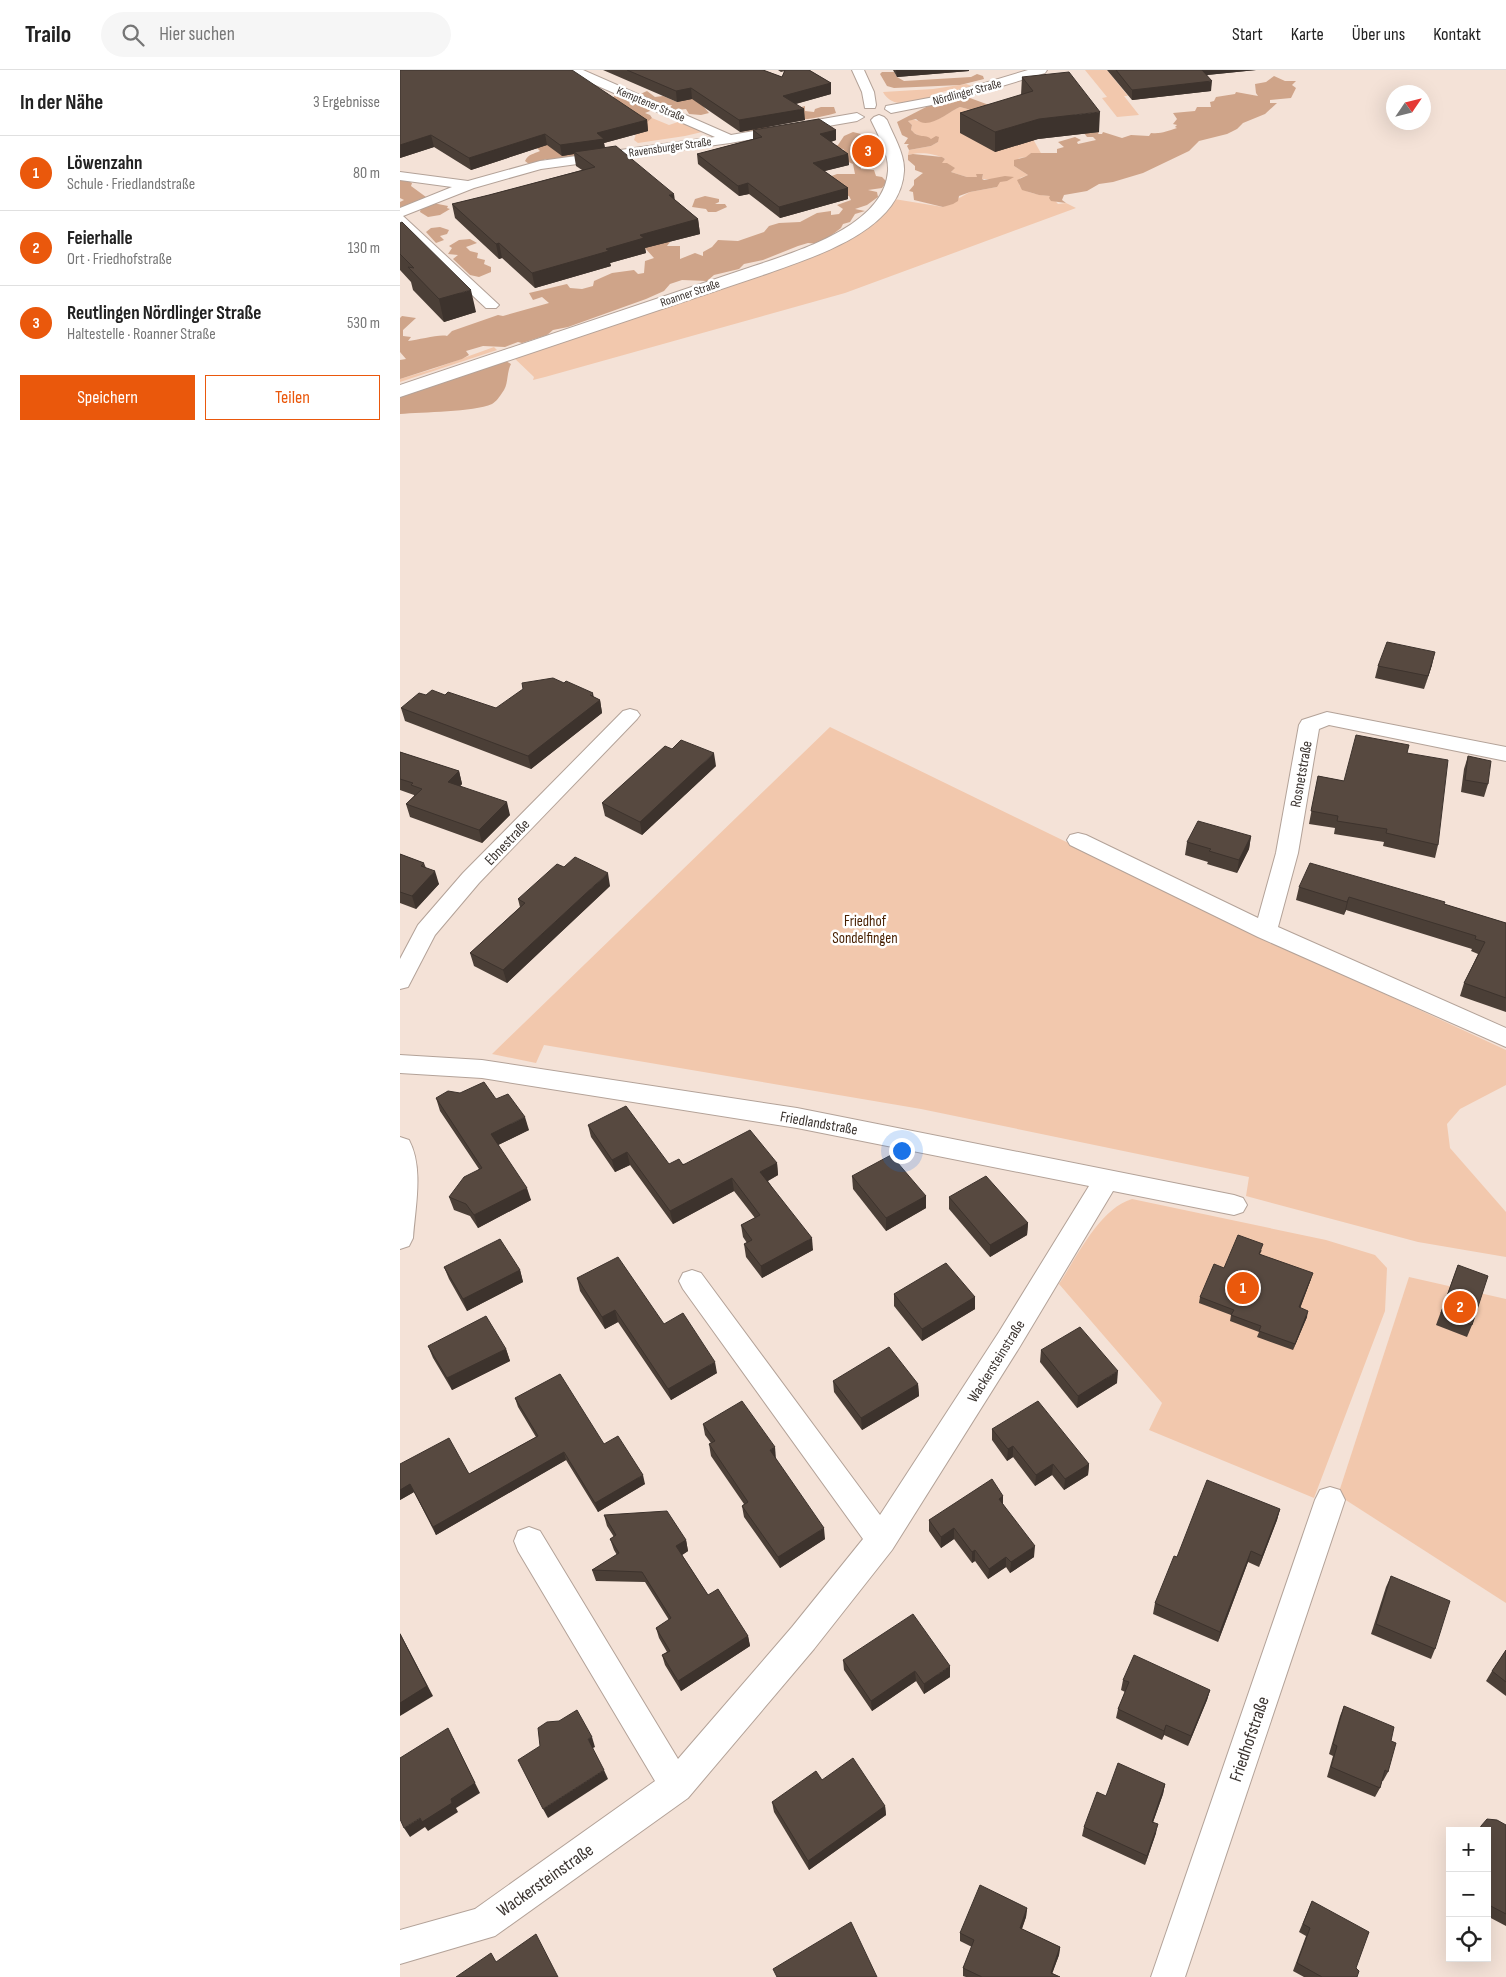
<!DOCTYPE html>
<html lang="de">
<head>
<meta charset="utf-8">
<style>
  body { margin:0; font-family:"Sofia Sans Condensed",sans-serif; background:#f6f6f6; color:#222 }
  .controls { position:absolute; right:15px; bottom:15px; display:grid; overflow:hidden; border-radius:0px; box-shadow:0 5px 20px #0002 }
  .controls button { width:45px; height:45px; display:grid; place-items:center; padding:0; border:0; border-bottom:1px solid #e0e0e0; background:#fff; color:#222; font:25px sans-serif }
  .compass { position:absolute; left:986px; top:15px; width:45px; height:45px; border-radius:50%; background:#fff; box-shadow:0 5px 20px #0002; rotate:55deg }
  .you { position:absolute; left:501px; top:1080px; width:18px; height:18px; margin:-12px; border:4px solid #fff; border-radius:50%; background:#1a73e8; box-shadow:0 0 0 8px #1a73e833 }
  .badge { display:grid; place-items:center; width:32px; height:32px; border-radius:50%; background:#ea580c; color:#fff; font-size:16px; font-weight:700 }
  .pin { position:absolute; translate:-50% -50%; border:2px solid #fff; box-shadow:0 1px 5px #0006 }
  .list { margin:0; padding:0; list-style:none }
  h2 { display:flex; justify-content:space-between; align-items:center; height:65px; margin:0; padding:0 20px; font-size:21px }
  h2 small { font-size:16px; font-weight:400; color:#767676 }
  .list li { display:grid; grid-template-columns:32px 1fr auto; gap:15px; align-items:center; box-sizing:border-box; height:75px; padding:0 20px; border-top:1px solid #e0e0e0 }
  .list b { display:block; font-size:19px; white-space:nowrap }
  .list p { margin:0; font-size:16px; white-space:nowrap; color:#767676 }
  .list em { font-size:16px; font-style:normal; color:#767676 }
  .actions { display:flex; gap:10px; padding:15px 20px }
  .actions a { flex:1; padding:11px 0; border:1px solid #ea580c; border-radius:0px; text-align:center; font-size:18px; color:#ea580c }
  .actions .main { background:#ea580c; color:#fff }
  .icon { flex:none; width:28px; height:28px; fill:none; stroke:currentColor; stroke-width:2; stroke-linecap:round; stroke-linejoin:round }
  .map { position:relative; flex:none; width:1106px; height:1907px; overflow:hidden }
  header { display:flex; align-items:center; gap:30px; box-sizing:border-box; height:70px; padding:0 25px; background:#fff; border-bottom:1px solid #e0e0e0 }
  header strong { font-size:24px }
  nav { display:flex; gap:28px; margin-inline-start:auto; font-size:18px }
  .search { width:350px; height:45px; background:#f6f6f6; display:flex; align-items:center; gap:12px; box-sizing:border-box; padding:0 18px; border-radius:28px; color:#767676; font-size:19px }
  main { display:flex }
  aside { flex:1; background:#fff }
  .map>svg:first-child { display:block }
  .green { fill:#f2c8ad }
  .forest { fill:#cfa489 }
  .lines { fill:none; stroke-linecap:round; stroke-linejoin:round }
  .minor-casing { stroke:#b3a298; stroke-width:2 }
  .tertiary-casing { stroke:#b3a298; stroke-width:2 }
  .minor { fill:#fff; fill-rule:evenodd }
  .tertiary { fill:#fff; fill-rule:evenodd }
  .wall { fill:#4b3f37 }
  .shaded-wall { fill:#3d332d }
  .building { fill:#574940; stroke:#3d332d }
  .labels { text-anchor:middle; stroke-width:5; stroke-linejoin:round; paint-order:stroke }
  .far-street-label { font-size:12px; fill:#3b3430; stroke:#fff }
  .street-label { font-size:15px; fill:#3b3430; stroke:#fff }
  .park-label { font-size:15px; fill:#471f00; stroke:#fff }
  .near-street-label { font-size:18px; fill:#3b3430; stroke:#fff }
</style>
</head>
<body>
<header>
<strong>Trailo</strong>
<div class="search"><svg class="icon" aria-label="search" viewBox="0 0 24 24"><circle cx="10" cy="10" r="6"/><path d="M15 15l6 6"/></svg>Hier suchen</div>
<nav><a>Start</a><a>Karte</a><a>Über uns</a><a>Kontakt</a></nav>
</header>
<main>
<aside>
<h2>In der Nähe<small>3 Ergebnisse</small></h2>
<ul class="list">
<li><span class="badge">1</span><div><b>Löwenzahn</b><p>Schule · Friedlandstraße</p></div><em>80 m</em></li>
<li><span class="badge">2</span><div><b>Feierhalle</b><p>Ort · Friedhofstraße</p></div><em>130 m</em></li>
<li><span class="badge">3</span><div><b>Reutlingen Nördlinger Straße</b><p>Haltestelle · Roanner Straße</p></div><em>530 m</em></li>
</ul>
<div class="actions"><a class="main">Speichern</a><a>Teilen</a></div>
</aside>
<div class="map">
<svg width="1106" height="1907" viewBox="0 0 1106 1907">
  <rect width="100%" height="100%" fill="#f4e2d7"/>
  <g class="green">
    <polygon points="685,0 707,0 728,26 724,26 739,45 717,47 702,28 707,27"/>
    <path d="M 566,14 L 572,16 L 555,21 L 552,19 L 539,23 L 542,24 C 524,29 494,43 483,22 L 533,19 Z"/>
    <path d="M 560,37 L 571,40 L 633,69 L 642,85 L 631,83 L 627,87 L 619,88 L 614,96 L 628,105 L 620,108 L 619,115 C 626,124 641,125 651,126 L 658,134 L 666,133 L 676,138 L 445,223 L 145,307 L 133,310 L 134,307 L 110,284 L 429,173 L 488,128 L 543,137 L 570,122 L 597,117 L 594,109 L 582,109 L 583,104 L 577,104 L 578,107 L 567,107 L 551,102 L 554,98 L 541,93 L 545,89 C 535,83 518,82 508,85 L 509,80 L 531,76 L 538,72 C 529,68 516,67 511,60 L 512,55 L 508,51 C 516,47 520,54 527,52 C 540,51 548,42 560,37 Z"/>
    <polygon points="252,48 269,55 281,51 302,62 285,66 238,73 234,70 236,64 248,61 245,54"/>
    <polygon points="94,277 97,280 0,312 0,309 33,299"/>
    <polygon points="430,657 862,867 1106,980 1106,1015 1060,1039 1047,1054 1050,1078 1106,1142 1106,1187 1018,1172 846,1126 849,1107 521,1039 144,975 136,993 92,984"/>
    <path d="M 732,1129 L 926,1170 L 975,1185 L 987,1198 L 985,1241 L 914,1428 L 749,1360 L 762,1333 L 659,1214 C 677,1187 699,1139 732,1129 Z"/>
    <polygon points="1009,1207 1106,1229 1106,1533 938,1425"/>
  </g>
  <g class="forest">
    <polygon points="310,0 303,36 309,43 301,45 289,44 286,39 268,41 272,35 265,35 245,43 250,45 252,48 245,54 198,22 208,23 207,26 212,29 215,25 238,25 247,21 255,27 263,26 277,32"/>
    <polygon points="482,2 494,2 497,7 504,11 571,7 577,4 583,6 584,9 560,15 494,18 487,16 480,4"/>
    <path d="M 874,6 L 885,11 L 896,11 L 892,15 L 896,18 L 891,28 L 870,30 L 870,33 L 877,33 L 865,44 L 843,53 L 837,59 L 827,64 L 799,71 L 789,81 L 743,103 L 713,112 L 699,114 L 687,121 L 664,125 L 662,130 L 666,133 L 651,131 L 649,128 L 650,126 L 639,125 L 622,120 L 617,110 L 628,105 L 614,96 L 614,90 L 626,87 L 631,83 L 657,83 L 657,79 L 664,77 L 658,72 L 675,67 L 681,70 L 677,72 L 678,74 L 696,70 L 693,67 L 687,67 L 684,63 L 699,62 L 698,64 L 702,64 L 703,62 L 722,68 L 731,65 L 749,66 L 751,63 C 762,64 767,61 777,58 L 775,57 L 777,55 L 773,54 L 777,49 L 773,43 L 795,41 L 797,37 L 811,37 L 810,32 L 814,31 L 816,27 L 835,24 L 836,22 L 858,26 L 856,23 L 855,14 L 866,12 Z"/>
    <path d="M 570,28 L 589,35 L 571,40 L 560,37 C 548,42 528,61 516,49 L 508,51 L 512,55 L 511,60 C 514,62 514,64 518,65 C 523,67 527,65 531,69 L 536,66 L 539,67 L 538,72 L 531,76 L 509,80 L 507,76 L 509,74 L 504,74 L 508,68 L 502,65 L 497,52 L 528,36 L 542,36 L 550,31 Z"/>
    <path d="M 405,36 L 405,41 L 414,42 L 415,39 L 421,37 L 434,37 L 436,43 C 418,48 408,49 389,51 C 370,53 361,65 340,61 L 394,39 Z"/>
    <path d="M 453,62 L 461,64 L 466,72 L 463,77 L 470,83 L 468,86 L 478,89 L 479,93 L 470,97 L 461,97 L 461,99 L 474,100 L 476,106 L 482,107 L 487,112 L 482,118 L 468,120 L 477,122 L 478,127 L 467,135 L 455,139 L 465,141 L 455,144 L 450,152 L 443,154 L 441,158 L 420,174 L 408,173 L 398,176 L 363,190 L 344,194 L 339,199 L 314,205 L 307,211 L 282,210 L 270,214 L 264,221 L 246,229 L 168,257 L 153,260 L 147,265 L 122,273 L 118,272 L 105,277 L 83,276 L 66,281 L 69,285 L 62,289 L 0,309 L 0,290 L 6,289 L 0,282 L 0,248 L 2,246 L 16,248 L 3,260 L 3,266 L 11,267 L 8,271 C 19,270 39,264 47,266 L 52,261 L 98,245 L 103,246 L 149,233 L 142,227 L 133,230 L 129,223 L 167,214 L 170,218 L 182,219 L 193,216 L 194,211 L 212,203 L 234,200 L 238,204 L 244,203 L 245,191 L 254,188 L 244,177 L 261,170 L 270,172 L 267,176 L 280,176 L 280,189 L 295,183 L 303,186 L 303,182 L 312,177 L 318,170 L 338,171 L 364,162 L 369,156 L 379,153 L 400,152 L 417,143 L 431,141 L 431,145 L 439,144 L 443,139 L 437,135 L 451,130 L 449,126 L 443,125 L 426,108 L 437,104 L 455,104 L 453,94 L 446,91 L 441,82 L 444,79 L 428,78 L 438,75 L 444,66 Z"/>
    <path d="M 130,63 L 180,81 L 175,87 L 156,90 L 145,89 L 142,92 L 129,94 L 125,91 C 128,84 134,84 140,81 L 133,74 Z"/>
    <polygon points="513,84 542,87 545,89 542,93 547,93 555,98 551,102 567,107 577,107 576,104 583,104 582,109 584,110 605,106 614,107 607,111 600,112 597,117 570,122 559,126 558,131 553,134 543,137 514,130 513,122 509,121 514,115 514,110 523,103 515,100 515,96 508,90 508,85"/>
    <polygon points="0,107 12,113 11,116 26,127 23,132 0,139 0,132 4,130 0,128"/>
    <polygon points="305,126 319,129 319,132 315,134 325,134 327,137 316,142 308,142 306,139 292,137 295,129"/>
    <polygon points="33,133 48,136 47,138 50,139 40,145 28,147 20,142 21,138"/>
    <polygon points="40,157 49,160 47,164 40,166 44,170 36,173 26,162 31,158"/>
    <polygon points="70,169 77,173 66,177 70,181 78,183 77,188 85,190 84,194 91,197 91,202 79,207 70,205 53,189 58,185 48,184 52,178 49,176 59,170"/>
    <path d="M 106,291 L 111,294 C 106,304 109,315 102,323 C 100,326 96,332 92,334 C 73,342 23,342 0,344 L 0,327 Z"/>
  </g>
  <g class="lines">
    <defs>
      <g id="minor">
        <polygon points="166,0 183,0 331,65 457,43 464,47 457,51 330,73 141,99 74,118 3,146 99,235 96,238 86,238 0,158 0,138 52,117 0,110 0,102 68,111 140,91 315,67 168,3"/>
        <polygon points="452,0 464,0 474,22 476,35 475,38 465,38 462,22"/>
        <polygon points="628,0 647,0 645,3 552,31 491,43 485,39 486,36 545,25"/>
        <polygon points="230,639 237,641 240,645 237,649 79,813 35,865 8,917 0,919 0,889 18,855 63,803 223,641"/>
        <polygon points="927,642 1106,677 1106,691 929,655 919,659 898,783 878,857 1106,958 1106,977 858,867 670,775 667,770 670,765 678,763 686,765 858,848 876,783 899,655 902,650"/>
        <polygon points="0,985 82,990 397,1038 834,1125 843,1128 847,1135 843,1142 834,1145 713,1121 619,1278 492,1480 414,1579 288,1728 95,1866 0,1894 0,1860 75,1839 255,1711 118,1481 114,1471 118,1461 129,1457 140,1461 278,1689 392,1557 463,1469 283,1219 279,1211 283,1203 292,1200 301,1203 480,1445 599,1262 689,1116 397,1058 82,1008 0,1003"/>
        <path d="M 0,1067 L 9,1070 C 24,1098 15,1138 13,1168 L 9,1176 L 0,1179 Z"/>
        <polygon points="930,1417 940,1420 945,1430 785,1907 751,1907 915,1430 920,1420"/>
      </g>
      <path id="tertiary" d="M 479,45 L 484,47 L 487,50 C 493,65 505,84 504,101 C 501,161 413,187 366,204 L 0,327 L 0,315 L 354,196 C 398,181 484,156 488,101 C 489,84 478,65 471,50 L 474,47 Z"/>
    </defs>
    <use href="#minor" class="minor-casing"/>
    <use href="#tertiary" class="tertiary-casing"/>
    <use href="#minor" class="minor"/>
    <use href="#tertiary" class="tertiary"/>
  </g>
  <g class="wall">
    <polygon points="0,0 247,50 248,61 204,73 205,78 275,130 298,149 300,164 245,178 246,183 210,193 211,196 135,218 102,188 99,189 55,148 52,134 89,125 182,100 176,96 174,84 162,86 147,75 71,100 34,77 0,88"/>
    <polygon points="203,0 363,0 382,7 385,1 381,2 378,0 409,0 431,13 431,24 396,34 405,50 340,62 292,29 277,32"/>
    <polygon points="493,0 569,0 569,1 497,7"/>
    <polygon points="707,0 856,0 807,5 811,21 732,30"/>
    <polygon points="622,7 699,62 638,69 595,82 560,63 560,43 621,25"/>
    <polygon points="353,60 436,60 436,70 431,72 448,84 449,95 424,101 448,118 448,129 380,148 349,124 339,126 298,94 297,84 353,69"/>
    <polygon points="0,153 76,242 44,252 13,220 11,212 0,200"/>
    <polygon points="1032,595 1024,619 975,608 978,596"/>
    <polygon points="26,625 45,625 96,638 194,627 200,630 202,643 131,699 5,651 1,638"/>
    <polygon points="0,682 59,701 62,714 60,716 110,745 82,773 10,747 6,734 14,726 14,725 0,720"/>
    <polygon points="1007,683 1038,775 1035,788 983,776 984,772 934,764 935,758 909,754 918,706 944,711"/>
    <polygon points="1068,686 1088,714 1084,727 1061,722 1064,699"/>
    <polygon points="316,696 242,765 205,746 202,733 239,700"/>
    <polygon points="851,766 849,779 837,803 807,794 808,792 785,785 787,772"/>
    <polygon points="0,784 24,793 26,798 39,814 16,839 0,833"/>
    <polygon points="210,816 107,913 74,896 70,883 120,837 118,829"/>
    <polygon points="899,817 1044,834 1106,853 1106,942 1060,926 1064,913 1078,884 1071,881 1072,879 946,840 944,845 896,830"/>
    <polygon points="36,1028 129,1060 98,1075 131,1130 78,1158 70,1146 54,1140 49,1127 79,1099 40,1041"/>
    <polygon points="188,1055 269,1094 377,1093 378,1105 368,1111 413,1180 362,1208 346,1187 344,1174 347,1173 343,1167 341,1155 355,1148 334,1121 273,1154 230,1095 215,1102 191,1067"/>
    <polygon points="452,1106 526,1126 526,1138 486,1161 453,1119"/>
    <polygon points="549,1127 628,1153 627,1165 590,1187 549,1139"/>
    <polygon points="862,1180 860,1184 911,1209 900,1238 907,1247 893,1280 857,1267 859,1262 830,1251 831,1245 799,1233 800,1227 824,1198"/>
    <polygon points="1058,1195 1072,1255 1067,1267 1036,1255"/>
    <polygon points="44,1197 120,1200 123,1212 67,1241 49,1209"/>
    <polygon points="177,1208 264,1254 317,1303 271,1330 218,1252 205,1259 180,1221"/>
    <polygon points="494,1224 575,1227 575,1239 522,1271 494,1236"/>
    <polygon points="28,1276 106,1279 110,1291 52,1320 33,1288"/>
    <polygon points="641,1280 717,1313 677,1338 640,1292"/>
    <polygon points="433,1311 518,1314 519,1326 462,1360 434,1322"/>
    <polygon points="115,1328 204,1374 245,1414 198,1442 166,1390 36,1465 14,1422 0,1430 0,1394 69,1404 136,1367 118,1337"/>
    <polygon points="303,1354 376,1389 425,1469 380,1498 344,1447 342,1436 344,1434 311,1386 309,1374 311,1373 305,1365"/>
    <polygon points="592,1359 689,1394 688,1405 664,1420 652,1405 635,1416 613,1387 607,1391 592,1370"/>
    <polygon points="603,1426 603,1434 634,1487 610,1503 606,1497 588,1509 575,1491 572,1493 554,1469 541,1478 529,1461 529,1450"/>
    <polygon points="880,1439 877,1450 859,1497 848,1492 818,1572 753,1544 755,1533 777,1487"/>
    <polygon points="204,1445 286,1470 288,1481 282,1485 308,1525 348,1566 350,1576 281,1621 265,1595 262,1585 267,1582 259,1568 256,1558 269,1550 245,1512 196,1511 192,1500 217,1485 214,1480 210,1469 214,1467 207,1456"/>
    <polygon points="991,1506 1035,1579 1031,1589 971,1564 986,1517"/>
    <polygon points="1106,1580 1106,1626 1086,1611 1092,1601"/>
    <polygon points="443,1590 550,1607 524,1624 516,1611 472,1641 444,1600"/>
    <polygon points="723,1610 810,1620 807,1630 788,1676 764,1665 762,1670 716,1648 718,1639 725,1622 721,1620"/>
    <polygon points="944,1636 991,1671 988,1702 983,1711 982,1711 980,1718 975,1727 927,1707 933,1686 929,1684 940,1646"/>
    <polygon points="422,1710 485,1736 486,1745 409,1800 374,1742 372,1732"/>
    <polygon points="765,1714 763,1724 753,1752 756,1763 745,1795 682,1766 684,1757 706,1726"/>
    <polygon points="1106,1755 1106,1856 1087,1846 1087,1761 1078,1761 1081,1756"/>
    <polygon points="912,1831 957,1907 904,1907 893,1901 906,1866 899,1862"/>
    <polygon points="627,1838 626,1847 622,1859 660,1877 659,1885 652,1903 660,1907 566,1907 563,1906 563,1898 572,1877 560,1871 560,1863"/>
  </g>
  <g class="shaded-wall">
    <polygon points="496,0 569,0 569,1 497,7"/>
    <polygon points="798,0 856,0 797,6"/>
    <polygon points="812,11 811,21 732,30 732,20"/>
    <polygon points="431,13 431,24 384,37 383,26"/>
    <polygon points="291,18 292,29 277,32 276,21"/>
    <polygon points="404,39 405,50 340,62 339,50"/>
    <polygon points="700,42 699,62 638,69 595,82 595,62 639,49"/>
    <polygon points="247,50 248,61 204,73 205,80 174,82 174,84 162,86 160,75 197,63"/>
    <polygon points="436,60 436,70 421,75 420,64"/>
    <polygon points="145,64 147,75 71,100 69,88"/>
    <polygon points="31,65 34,77 0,88 0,75"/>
    <polygon points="448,84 449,95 413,104 413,93"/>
    <polygon points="348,113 349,124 339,126 338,116"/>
    <polygon points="448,118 448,129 380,148 379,137"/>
    <polygon points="274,124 276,138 269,125"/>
    <polygon points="298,149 300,164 245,178 246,183 210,193 211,196 135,218 132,203 206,179 240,165"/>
    <polygon points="99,173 102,188 99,189 96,174"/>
    <polygon points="71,220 76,242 44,252 39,229"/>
    <polygon points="1035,582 1032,595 1024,619 1028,606"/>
    <polygon points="193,623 195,634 200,630 202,643 131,699 128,686"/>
    <polygon points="314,683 316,696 242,765 240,752"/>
    <polygon points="59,701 62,714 52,725 48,712"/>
    <polygon points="107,732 110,745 82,773 79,760"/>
    <polygon points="851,766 849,779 837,803 839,790"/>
    <polygon points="35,801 39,814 16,839 12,826"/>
    <polygon points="208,803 210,816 107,913 103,900"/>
    <polygon points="949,827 946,840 944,845 947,832"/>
    <polygon points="125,1047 129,1060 94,1077 91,1064"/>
    <polygon points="227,1082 230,1095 215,1102 212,1090"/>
    <polygon points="377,1093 378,1105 362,1114 360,1102"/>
    <polygon points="332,1108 334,1121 273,1154 270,1141"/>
    <polygon points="127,1118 131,1130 78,1158 74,1145"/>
    <polygon points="526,1126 526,1138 486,1161 486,1148"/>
    <polygon points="628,1153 627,1165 590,1187 590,1175"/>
    <polygon points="412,1168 413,1180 362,1208 361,1196"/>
    <polygon points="120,1200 123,1212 67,1241 63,1229"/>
    <polygon points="913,1203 911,1209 898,1244 899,1237"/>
    <polygon points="575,1227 575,1239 522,1271 522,1259"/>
    <polygon points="215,1240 218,1252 205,1259 202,1247"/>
    <polygon points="908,1241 907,1247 893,1280 895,1274"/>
    <polygon points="106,1279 110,1291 52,1320 47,1308"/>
    <polygon points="315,1292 317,1303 271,1330 268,1319"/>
    <polygon points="718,1301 717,1313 677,1338 678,1326"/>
    <polygon points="518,1314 519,1326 462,1360 461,1348"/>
    <polygon points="613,1376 613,1387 607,1391 608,1379"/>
    <polygon points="375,1377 376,1389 371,1392 370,1380"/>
    <polygon points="164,1382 166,1390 36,1465 33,1457"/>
    <polygon points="653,1394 652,1405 635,1416 636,1405"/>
    <polygon points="689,1394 688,1405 664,1420 665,1409"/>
    <polygon points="243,1405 245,1414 198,1442 195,1433"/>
    <polygon points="10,1414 14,1422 0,1430 0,1420"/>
    <polygon points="603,1426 603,1438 599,1429"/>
    <polygon points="880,1439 877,1450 859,1497 862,1486"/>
    <polygon points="424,1458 425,1469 380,1498 378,1487"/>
    <polygon points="554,1458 554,1469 541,1478 541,1467"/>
    <polygon points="286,1470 288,1481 279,1487 276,1476"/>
    <polygon points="635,1476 634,1487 610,1503 611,1492"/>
    <polygon points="575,1480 575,1491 572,1493 572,1482"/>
    <polygon points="851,1481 848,1492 818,1572 820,1562"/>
    <polygon points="606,1487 606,1497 588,1509 589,1499"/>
    <polygon points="0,1563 33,1626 0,1646"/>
    <polygon points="348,1566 350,1576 281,1621 278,1611"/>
    <polygon points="550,1596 550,1607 524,1624 524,1614"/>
    <polygon points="515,1601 516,1611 472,1641 471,1631"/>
    <polygon points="810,1620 807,1630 788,1676 791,1666"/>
    <polygon points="766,1655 764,1665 762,1670 764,1661"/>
    <polygon points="192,1667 195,1677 191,1679 188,1669"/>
    <polygon points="53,1668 80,1723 56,1738 58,1742 28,1761 25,1757 10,1767 4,1758 51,1729"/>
    <polygon points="204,1700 208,1709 148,1748 143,1739"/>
    <polygon points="765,1714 763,1724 750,1761 752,1752"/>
    <polygon points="485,1736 486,1745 409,1800 408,1791"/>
    <polygon points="758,1754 756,1763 745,1795 747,1786"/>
    <polygon points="627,1838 626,1847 619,1866 620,1858"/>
    <polygon points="660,1877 659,1885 651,1907 651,1903"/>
  </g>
  <g class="building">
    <polygon points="0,0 172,0 247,50 197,63 204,69 160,75 145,64 69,88 31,65 0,75"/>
    <polygon points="227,0 363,0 382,7 385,0 409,0 431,13 383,26 404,39 339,50 291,18 276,21"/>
    <polygon points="716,0 802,0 812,11 732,20"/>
    <polygon points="669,2 700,42 639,49 595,62 560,43 633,21 622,7"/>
    <polygon points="419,49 436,60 420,64 448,84 413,93 448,118 379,137 348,113 338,116 297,84 362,67 353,60"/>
    <polygon points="216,76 274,124 269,125 298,149 240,165 244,168 206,179 209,181 132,203 99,173 96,174 52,134 89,125 195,97 174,82"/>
    <polygon points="2,152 71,220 39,229 8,197 14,198 0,184 0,153"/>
    <polygon points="987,572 1035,582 1028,606 978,596"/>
    <polygon points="153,608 164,613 166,611 193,623 190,625 200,630 128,686 1,638 19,623 26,625 32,620 45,625 48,622 96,638 123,619 122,613"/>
    <polygon points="956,665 1009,675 1007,683 1048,690 1038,775 986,763 987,759 937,751 938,746 911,741 918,706 944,711"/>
    <polygon points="281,670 314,683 240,752 202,733 265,676 272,679"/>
    <polygon points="0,682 59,701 48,712 107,732 79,760 6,734 22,719 11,715 13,713 0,709"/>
    <polygon points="1068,686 1091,691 1088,714 1065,710"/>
    <polygon points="798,751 851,766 839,790 809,781 811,779 787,772"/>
    <polygon points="0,784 24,793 21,796 35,801 12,826 0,822"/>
    <polygon points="175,787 208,803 103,900 70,883 125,833 118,829 157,794 164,797"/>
    <polygon points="910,793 1045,832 1044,834 1106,853 1106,928 1064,913 1085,872 1075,869 1076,866 949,827 947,832 899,817"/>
    <polygon points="84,1012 96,1029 108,1024 125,1047 91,1064 127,1118 74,1145 66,1134 49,1127 64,1107 82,1098 36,1028 48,1021 60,1023"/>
    <polygon points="226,1036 269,1094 279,1089 283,1095 350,1060 377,1093 360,1102 412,1168 361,1196 344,1174 352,1170 341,1155 360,1145 332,1108 270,1141 227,1082 212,1090 188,1055"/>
    <polygon points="491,1085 526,1126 486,1148 452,1106"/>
    <polygon points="586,1106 628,1153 590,1175 549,1127"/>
    <polygon points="838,1165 863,1174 859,1184 913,1203 899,1237 908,1241 895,1274 859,1261 861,1256 831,1245 834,1240 800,1227 814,1194 824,1198"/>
    <polygon points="100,1169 120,1200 63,1229 44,1197"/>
    <polygon points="218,1187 264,1254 283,1243 315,1292 268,1319 215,1240 202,1247 177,1208"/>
    <polygon points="546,1193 575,1227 522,1259 494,1224"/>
    <polygon points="1058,1195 1088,1206 1072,1255 1041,1243"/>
    <polygon points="86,1246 106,1279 47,1308 28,1276"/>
    <polygon points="680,1257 718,1301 678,1326 641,1280"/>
    <polygon points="489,1277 518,1314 461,1348 433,1311"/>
    <polygon points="160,1304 204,1374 218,1366 243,1405 195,1433 164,1382 33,1457 10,1414 0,1420 0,1394 49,1368 69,1404 138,1366 115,1328"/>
    <polygon points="342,1331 375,1377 370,1380 424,1458 378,1487 342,1436 348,1432 309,1374 315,1371 303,1354"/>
    <polygon points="638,1331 689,1394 665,1409 653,1394 636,1405 613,1376 608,1379 592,1359"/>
    <polygon points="592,1409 603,1426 599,1429 635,1476 611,1492 606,1487 589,1499 575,1480 572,1482 554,1458 541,1467 529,1450"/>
    <polygon points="807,1410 880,1439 862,1486 851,1481 820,1562 755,1533 774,1486 777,1487"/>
    <polygon points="267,1441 286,1470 276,1476 308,1525 318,1519 348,1566 278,1611 262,1585 270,1581 256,1558 271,1548 242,1502 192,1500 219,1483 210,1469 216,1465 204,1445"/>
    <polygon points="991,1506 1050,1531 1035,1579 976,1554"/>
    <polygon points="513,1544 550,1596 524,1614 515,1601 471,1631 443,1590"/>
    <polygon points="0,1564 27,1616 0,1633"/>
    <polygon points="1106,1580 1106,1612 1092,1601"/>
    <polygon points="734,1585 810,1620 791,1666 766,1655 764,1661 718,1639 729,1612 723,1610"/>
    <polygon points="944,1636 994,1657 991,1671 996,1673 988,1702 985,1700 980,1718 931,1697 937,1676 933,1674"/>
    <polygon points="177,1640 192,1667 188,1669 204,1700 143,1739 118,1690 140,1676 138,1658 147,1652 159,1651"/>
    <polygon points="48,1658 75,1713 51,1729 52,1733 22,1752 20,1748 4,1758 0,1749 0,1688"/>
    <polygon points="453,1688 485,1736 408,1791 372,1732 416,1701 422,1710"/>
    <polygon points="718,1693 765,1714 752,1752 758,1754 747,1786 684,1757 697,1722 706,1726"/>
    <polygon points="1087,1749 1097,1750 1106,1755 1106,1844 1087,1834 1087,1761 1080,1761 1081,1756"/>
    <polygon points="580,1815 627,1838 620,1858 660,1877 651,1903 660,1907 582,1907 563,1898 574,1870 560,1863"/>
    <polygon points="912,1831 969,1862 956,1898 959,1901 957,1907 922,1907 897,1893 910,1858 903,1854"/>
    <polygon points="451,1852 477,1907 377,1907 373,1899"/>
    <polygon points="136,1864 158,1907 56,1907 91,1883 96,1892"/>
  </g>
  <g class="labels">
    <g class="far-street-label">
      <text transform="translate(567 22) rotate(-15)" y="4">Nördlinger Straße</text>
      <text transform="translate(251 34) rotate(23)" y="4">Kemptener Straße</text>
      <text transform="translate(270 77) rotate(-8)" y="4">Ravensburger Straße</text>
      <text transform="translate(290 223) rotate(-19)" y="4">Roanner Straße</text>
    </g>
    <g class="street-label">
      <text transform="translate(901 704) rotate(-80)" y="5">Rosnetstraße</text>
      <text transform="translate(107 772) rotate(-46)" y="5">Ebnestraße</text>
      <text transform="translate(419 1053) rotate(10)" y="5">Friedlandstraße</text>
      <text transform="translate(596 1291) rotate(-58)" y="5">Wackersteinstraße</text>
    </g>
    <g class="park-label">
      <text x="465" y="856">Friedhof<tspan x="465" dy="17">Sondelfingen</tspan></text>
    </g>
    <g class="near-street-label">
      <text transform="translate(849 1669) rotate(-71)" y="6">Friedhofstraße</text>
      <text transform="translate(145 1810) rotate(-35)" y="6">Wackersteinstraße</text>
    </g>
  </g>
</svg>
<div class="controls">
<button>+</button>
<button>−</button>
<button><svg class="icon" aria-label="locate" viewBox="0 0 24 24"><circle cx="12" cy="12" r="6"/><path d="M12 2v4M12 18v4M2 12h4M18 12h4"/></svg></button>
</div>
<svg class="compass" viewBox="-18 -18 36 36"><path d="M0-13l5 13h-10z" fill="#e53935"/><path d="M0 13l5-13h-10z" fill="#767676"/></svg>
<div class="you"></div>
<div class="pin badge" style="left:843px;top:1218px">1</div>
<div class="pin badge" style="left:1060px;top:1237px">2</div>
<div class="pin badge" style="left:468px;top:81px">3</div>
</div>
</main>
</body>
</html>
